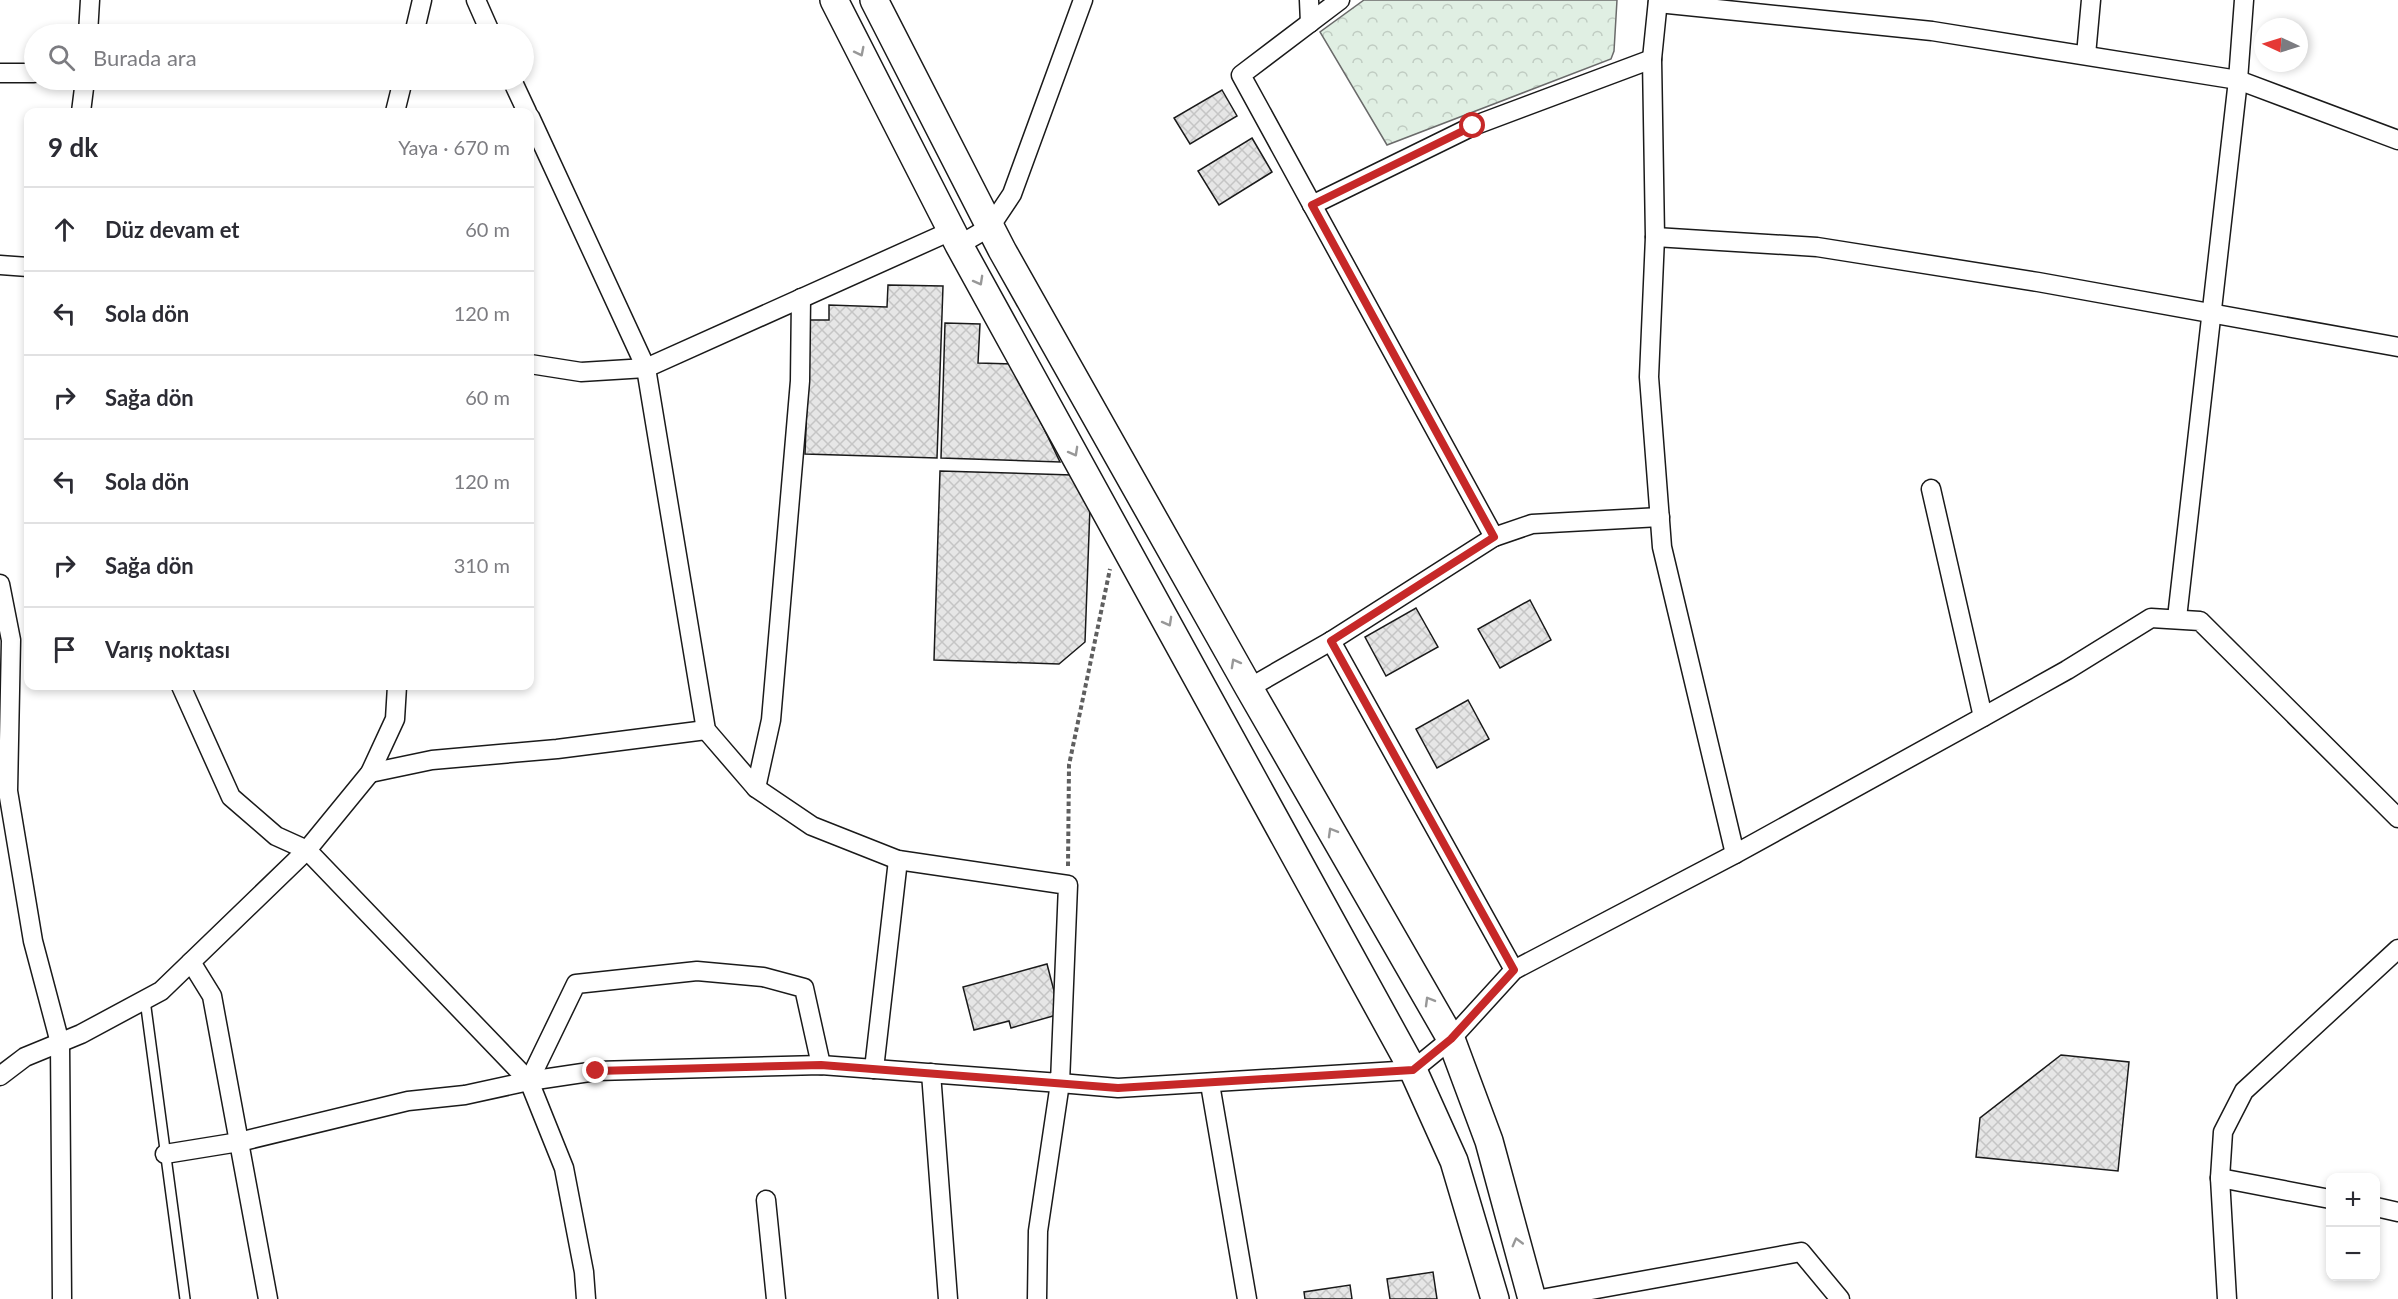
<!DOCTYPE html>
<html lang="tr">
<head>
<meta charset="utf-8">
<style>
  body { margin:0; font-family:Lato,sans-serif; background:#f2f2f3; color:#2b2b33 }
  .controls { position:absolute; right:18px; bottom:18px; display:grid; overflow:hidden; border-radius:12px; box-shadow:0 3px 9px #0003 }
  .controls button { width:54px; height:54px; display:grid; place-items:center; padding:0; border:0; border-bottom:2px solid #e1e1e2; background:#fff; color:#2b2b33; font:30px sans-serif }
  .compass { position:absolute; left:2254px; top:18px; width:54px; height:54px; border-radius:50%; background:#fff; box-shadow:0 3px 9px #0003; rotate:274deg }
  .stop { position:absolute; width:18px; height:18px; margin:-14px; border:4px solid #c62828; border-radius:50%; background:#fff }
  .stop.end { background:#c62828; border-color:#fff; box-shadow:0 2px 6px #0008 }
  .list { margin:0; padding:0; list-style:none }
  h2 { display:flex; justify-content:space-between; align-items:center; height:78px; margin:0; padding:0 24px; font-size:26px }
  h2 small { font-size:20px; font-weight:400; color:#7c7c81 }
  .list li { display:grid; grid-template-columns:39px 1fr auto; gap:18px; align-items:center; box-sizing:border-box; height:84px; padding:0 24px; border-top:2px solid #e1e1e2 }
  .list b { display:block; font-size:22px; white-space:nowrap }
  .list em { font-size:20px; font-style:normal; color:#7c7c81 }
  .icon { flex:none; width:33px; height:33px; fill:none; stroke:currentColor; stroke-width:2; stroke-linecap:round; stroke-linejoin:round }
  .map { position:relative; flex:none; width:2398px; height:1299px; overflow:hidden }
  .search { position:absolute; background:#fff; box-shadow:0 3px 9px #0003; left:24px; top:24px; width:510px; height:66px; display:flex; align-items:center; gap:15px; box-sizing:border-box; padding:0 21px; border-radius:33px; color:#7c7c81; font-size:22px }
  .panel { position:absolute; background:#fff; box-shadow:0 3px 9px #0003; left:24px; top:108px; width:510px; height:582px; border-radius:12px }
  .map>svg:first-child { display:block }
  .forest { fill:url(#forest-crowns); stroke:#6a6a6a; stroke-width:1.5 }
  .building { fill:url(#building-cross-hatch); stroke:#1a1a1a; stroke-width:1.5 }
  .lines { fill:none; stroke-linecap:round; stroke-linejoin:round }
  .lane-casing { stroke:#1a1a1a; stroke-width:12 }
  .street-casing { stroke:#1a1a1a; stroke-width:21 }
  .secondary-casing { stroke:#1a1a1a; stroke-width:30 }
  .path { stroke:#5f5f5f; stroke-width:4; stroke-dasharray:4.5 3; stroke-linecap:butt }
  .lane { stroke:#fff; stroke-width:9 }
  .street { stroke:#fff; stroke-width:18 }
  .secondary { stroke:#fff; stroke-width:27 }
  .oneway { stroke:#989898 }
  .route { stroke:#c62828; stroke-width:8 }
</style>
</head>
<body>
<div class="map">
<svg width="2398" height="1299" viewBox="0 0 2398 1299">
  <defs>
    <pattern id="forest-crowns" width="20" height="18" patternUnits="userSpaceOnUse" patternTransform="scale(1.5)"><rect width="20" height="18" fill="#e0efe3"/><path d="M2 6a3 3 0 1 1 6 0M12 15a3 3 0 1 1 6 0" fill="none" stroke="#c0ccc2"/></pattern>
    <pattern id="building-cross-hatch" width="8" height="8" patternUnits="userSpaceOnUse" patternTransform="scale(1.5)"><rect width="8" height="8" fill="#e6e6e6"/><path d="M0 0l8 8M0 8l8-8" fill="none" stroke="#c5c5c5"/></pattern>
  </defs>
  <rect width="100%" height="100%" fill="#fff"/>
  <polygon class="forest" points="1364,0 1617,0 1614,51 1611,59 1387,145 1320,32"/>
  <g class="building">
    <polygon points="1222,90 1237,116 1190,144 1174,118"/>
    <polygon points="1252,138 1272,172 1219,205 1198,171"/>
    <polygon points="888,285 943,286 937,458 805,454 810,320 829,320 829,305 887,307"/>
    <polygon points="945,323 980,324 978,363 1013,364 1060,462 941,458"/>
    <polygon points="940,471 1072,475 1090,507 1085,642 1059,664 934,660"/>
    <polygon points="1530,600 1551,640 1500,668 1478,629"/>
    <polygon points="1416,608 1438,647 1386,676 1365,637"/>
    <polygon points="1468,700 1489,739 1437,768 1416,729"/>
    <polygon points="1047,964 1060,1014 1011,1028 1009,1021 974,1030 963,987"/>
    <polygon points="2061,1055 2129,1062 2118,1171 1976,1157 1980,1118"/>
    <polygon points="1433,1272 1437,1299 1390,1299 1387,1279"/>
    <polygon points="1350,1285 1352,1299 1305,1299 1304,1292"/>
  </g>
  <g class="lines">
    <defs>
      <polyline id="lane" points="145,1000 185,1299"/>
      <g id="street">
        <polyline points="476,0 491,34"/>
        <polyline points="1309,0 1310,23"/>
        <polyline points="1340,0 1241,75 1494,537"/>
        <polyline points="1658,0 1652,59 1655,237 1649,377 1662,547 1735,854"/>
        <polyline points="1658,3 1932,31 2238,80 2398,140"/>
        <polyline points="88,34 90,0"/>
        <polyline points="414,34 422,0"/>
        <polyline points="2086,55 2091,0"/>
        <polyline points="0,73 34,73"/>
        <polyline points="512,80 527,112"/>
        <polyline points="81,112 85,80"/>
        <polyline points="395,112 403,80"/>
        <polyline points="1312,205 1473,126 1652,59"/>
        <polyline points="1655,237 1817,247 2038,282 2398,347"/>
        <polyline points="959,245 990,227 1012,194 1083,0"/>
        <polyline points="0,265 28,267"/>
        <polyline points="530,364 581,372 646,368 951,231"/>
        <polyline points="1931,489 1983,717"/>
        <polyline points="0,584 11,640 8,791 33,941 60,1043 62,1299"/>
        <polyline points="2177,618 2238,80 2244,0"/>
        <polyline points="1331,641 1514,970"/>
        <polyline points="181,686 231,797 276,836 307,850 529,1081"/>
        <polyline points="1249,688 1331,641 1494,537 1532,524 1660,517"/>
        <polyline points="370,773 432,760 557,749 706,730"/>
        <polyline points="756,788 771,720 800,381 801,298"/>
        <polyline points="191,962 212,996 268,1299"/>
        <polyline points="874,1069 898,860"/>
        <polyline points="931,1073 948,1299"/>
        <polyline points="0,1076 25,1057 81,1034 161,991 307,850 370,773 395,719 397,686"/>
        <polyline points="529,1081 596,1071 821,1065 1060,1083 1068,885 898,860 812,826 756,788 706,730 646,368 530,117"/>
        <polyline points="529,1081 576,984 697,971 763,977 804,988 821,1065"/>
        <polyline points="1210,1084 1247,1299"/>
        <polyline points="165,1154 239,1142 408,1101 465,1095 529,1081 564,1168 584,1272 586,1299"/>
        <polyline points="2220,1178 2330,1199"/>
        <polyline points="766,1200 776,1299"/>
        <polyline points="2376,1207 2398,1212"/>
        <polyline points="1037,1299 1038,1231 1060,1083 1118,1088 1413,1070 1451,1039 1514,970 1735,854 1983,717 2067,670 2151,618 2200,621 2398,818"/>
        <polyline points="1541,1299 1801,1252 1840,1299"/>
        <polyline points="2227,1299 2220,1178 2223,1132 2244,1091 2398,949"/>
      </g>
      <g id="secondary">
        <polyline points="834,0 959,245 1413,1070 1454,1161 1495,1299"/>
        <polyline points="874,0 1002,250 1249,688 1451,1039 1489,1141 1532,1299"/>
      </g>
    </defs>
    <use href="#lane" class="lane-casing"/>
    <use href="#street" class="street-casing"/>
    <use href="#secondary" class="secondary-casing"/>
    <polyline class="path" points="1068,866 1069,765 1110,569"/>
    <use href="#lane" class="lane"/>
    <use href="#street" class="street"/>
    <use href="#secondary" class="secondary"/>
  </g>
  <defs><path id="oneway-chevron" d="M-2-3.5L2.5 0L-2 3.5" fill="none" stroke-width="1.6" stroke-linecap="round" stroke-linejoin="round" transform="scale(1.5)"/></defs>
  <g class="oneway">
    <use href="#oneway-chevron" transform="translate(860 52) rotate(63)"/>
    <use href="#oneway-chevron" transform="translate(979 281) rotate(61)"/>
    <use href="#oneway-chevron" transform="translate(1074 452) rotate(61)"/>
    <use href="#oneway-chevron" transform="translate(1168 622) rotate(61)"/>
    <use href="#oneway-chevron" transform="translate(1235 663) rotate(-119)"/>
    <use href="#oneway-chevron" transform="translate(1332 832) rotate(-120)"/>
    <use href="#oneway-chevron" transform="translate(1429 1001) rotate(-120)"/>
    <use href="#oneway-chevron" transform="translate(1517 1242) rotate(-105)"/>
  </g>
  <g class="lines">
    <polyline class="route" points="596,1071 821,1065 1118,1088 1413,1070 1451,1039 1514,970 1331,641 1494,537 1312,205 1473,126"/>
  </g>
</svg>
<div class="controls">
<button>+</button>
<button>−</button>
</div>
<svg class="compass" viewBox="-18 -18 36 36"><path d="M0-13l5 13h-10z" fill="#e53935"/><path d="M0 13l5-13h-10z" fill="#7c7c81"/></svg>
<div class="stop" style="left:1473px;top:126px"></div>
<div class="stop end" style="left:596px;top:1071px"></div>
<div class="search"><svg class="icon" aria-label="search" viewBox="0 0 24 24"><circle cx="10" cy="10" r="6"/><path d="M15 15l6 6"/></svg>Burada ara</div>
<section class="panel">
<h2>9 dk<small>Yaya · 670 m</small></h2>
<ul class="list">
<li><svg class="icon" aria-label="ahead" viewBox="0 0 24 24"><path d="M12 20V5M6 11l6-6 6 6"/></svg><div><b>Düz devam et</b></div><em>60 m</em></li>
<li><svg class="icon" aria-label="left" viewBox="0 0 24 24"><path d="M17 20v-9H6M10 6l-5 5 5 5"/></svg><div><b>Sola dön</b></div><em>120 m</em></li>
<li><svg class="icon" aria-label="right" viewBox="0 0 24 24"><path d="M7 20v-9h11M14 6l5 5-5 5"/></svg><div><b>Sağa dön</b></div><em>60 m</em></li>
<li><svg class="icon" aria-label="left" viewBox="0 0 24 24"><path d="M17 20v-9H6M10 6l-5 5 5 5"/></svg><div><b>Sola dön</b></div><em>120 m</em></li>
<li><svg class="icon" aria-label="right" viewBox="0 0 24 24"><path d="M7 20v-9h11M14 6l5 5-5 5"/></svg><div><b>Sağa dön</b></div><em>310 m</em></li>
<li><svg class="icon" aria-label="arrive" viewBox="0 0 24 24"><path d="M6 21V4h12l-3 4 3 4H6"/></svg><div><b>Varış noktası</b></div></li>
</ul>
</section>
</div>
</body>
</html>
